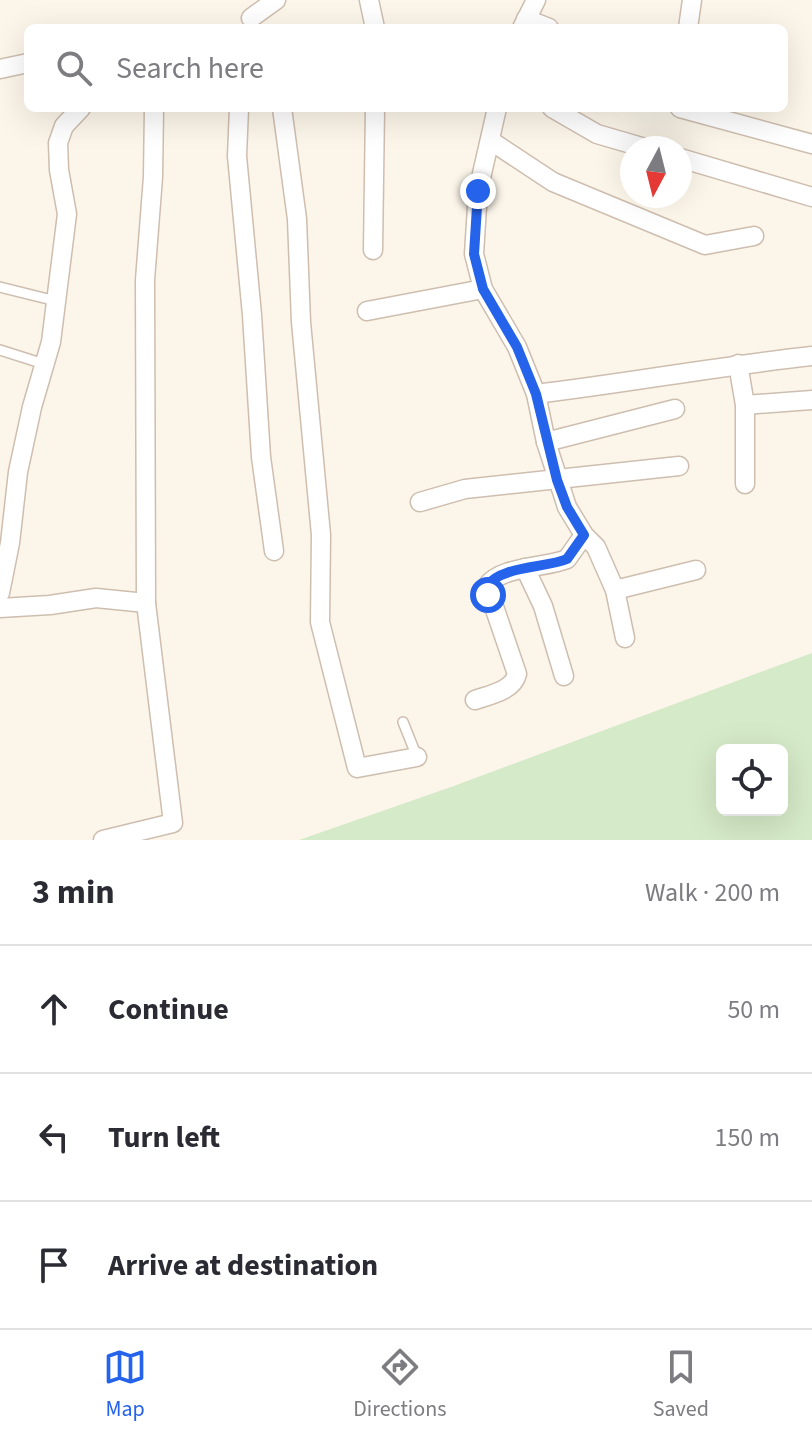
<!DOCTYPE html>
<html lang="en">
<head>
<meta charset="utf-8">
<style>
  body { margin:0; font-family:"Source Sans 3",sans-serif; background:#f2f2f3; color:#2b2b33 }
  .controls { position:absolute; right:24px; bottom:24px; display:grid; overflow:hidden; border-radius:12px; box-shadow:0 8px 32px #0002 }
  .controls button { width:72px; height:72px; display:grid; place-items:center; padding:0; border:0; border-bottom:2px solid #e1e1e2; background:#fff; color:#2b2b33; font:40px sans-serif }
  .compass { position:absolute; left:620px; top:136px; width:72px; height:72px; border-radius:50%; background:#fff; box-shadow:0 8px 32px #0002; rotate:187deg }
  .stop { position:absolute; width:24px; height:24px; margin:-18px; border:6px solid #2563eb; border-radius:50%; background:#fff }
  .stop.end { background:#2563eb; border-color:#fff; box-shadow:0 2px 8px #0008 }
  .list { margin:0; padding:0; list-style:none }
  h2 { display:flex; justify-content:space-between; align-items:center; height:104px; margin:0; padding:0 32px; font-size:34px }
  h2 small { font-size:26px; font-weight:400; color:#7c7c81 }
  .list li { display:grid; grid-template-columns:52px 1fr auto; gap:24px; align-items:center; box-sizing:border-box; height:128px; padding:0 32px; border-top:2px solid #e1e1e2 }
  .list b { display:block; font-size:30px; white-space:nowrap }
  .list em { font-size:26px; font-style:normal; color:#7c7c81 }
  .icon { flex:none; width:44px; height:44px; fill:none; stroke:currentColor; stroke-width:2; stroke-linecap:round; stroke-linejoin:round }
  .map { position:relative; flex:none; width:812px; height:840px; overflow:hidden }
  .search { position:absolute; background:#fff; box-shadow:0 8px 32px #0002; left:24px; right:24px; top:24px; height:88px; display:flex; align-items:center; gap:20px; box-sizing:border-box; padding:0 28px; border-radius:12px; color:#7c7c81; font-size:30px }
  .sheet { height:488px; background:#fff }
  nav { display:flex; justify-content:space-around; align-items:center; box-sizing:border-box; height:112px; border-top:2px solid #e1e1e2; background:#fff; font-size:22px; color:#7c7c81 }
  nav a { display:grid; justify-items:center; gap:4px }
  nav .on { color:#2563eb }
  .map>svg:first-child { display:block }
  .green { fill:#d5eac8; fill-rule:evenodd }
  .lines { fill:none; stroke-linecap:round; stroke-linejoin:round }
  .lane-casing { stroke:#cebeaf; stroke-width:12 }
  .street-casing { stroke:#cebeaf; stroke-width:21 }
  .lane { stroke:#fff; stroke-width:9 }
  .street { stroke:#fff; stroke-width:18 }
  .route { stroke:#2563eb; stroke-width:10 }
</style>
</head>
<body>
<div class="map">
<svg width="812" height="840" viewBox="0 0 812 840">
  <rect width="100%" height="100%" fill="#fcf6ea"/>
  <path class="green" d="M 812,653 L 812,840 L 299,840 L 451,787 ZM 722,750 L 782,750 L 782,810 L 722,810 Z"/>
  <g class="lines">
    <defs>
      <g id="lane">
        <polyline points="0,287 56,301"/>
        <polyline points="0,350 44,364"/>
        <polyline points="403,722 417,757"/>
      </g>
      <g id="street">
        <polyline points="369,0 375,28"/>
        <polyline points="251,18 276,0"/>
        <polyline points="526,19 549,28"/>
        <polyline points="522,28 536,0"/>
        <polyline points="688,28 692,0"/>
        <polyline points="0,69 28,63"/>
        <polyline points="239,108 237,156 252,315 261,457 274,551"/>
        <polyline points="282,108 297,219 301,322 321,535 320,622 357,768 417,757"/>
        <polyline points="497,108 478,191 474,254 483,289 517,347 536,394 546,442 567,507 584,535 596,547 615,590 625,638"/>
        <polyline points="552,108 597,134 645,148"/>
        <polyline points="680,108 812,144"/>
        <polyline points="491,141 553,182 705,245 754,236"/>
        <polyline points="680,158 812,197"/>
        <polyline points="373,250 375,108"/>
        <polyline points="367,311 483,289"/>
        <polyline points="738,364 745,405 745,484"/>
        <path d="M 536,394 C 628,383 720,366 812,356"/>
        <polyline points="745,405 812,400"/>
        <polyline points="546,442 675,409"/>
        <polyline points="420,502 465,489 679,466"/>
        <polyline points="525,568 543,606 564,676"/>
        <polyline points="615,590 696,570"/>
        <polyline points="0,593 10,543 18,472 32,407 51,342 67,214 59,170 58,143 64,126 81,108"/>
        <polyline points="0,608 50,605 96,598 146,603"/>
        <path d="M 475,700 C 489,695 513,691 517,674 L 487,586 C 500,566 546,568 567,559 L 584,535"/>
        <polyline points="103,840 173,823 146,603 145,280 153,177 154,108"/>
      </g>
    </defs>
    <use href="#lane" class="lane-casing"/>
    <use href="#street" class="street-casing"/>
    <use href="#lane" class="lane"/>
    <use href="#street" class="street"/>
  </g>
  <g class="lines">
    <path class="route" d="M 478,191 L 474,254 L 483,289 L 517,347 L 536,394 L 557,480 L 567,507 L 584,535 L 567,559 C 546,568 500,566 487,586 L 488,595"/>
  </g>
</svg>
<div class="controls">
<button><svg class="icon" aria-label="locate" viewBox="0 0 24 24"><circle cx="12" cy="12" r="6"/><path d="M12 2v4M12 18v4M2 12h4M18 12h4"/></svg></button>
</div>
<svg class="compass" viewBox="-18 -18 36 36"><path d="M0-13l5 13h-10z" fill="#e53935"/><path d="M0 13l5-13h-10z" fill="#7c7c81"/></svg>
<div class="stop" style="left:488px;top:595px"></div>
<div class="stop end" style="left:478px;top:191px"></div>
<div class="search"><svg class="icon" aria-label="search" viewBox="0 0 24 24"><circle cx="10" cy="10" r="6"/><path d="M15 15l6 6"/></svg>Search here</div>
</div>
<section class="sheet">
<h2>3 min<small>Walk · 200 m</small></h2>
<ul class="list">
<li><svg class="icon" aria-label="ahead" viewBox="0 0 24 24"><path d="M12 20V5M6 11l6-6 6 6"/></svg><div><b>Continue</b></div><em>50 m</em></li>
<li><svg class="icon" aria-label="left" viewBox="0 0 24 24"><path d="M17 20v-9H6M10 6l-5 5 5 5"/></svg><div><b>Turn left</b></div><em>150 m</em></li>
<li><svg class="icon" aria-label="arrive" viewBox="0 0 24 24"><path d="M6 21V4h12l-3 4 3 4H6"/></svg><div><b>Arrive at destination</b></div></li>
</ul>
</section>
<nav>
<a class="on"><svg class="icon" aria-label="map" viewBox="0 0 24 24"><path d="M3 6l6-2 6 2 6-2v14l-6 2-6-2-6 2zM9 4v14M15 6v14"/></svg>Map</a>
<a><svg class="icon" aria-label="directions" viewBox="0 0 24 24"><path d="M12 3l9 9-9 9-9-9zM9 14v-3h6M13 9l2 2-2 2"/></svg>Directions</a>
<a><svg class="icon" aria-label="saved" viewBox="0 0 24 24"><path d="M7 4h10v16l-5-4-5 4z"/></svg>Saved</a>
</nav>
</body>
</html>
